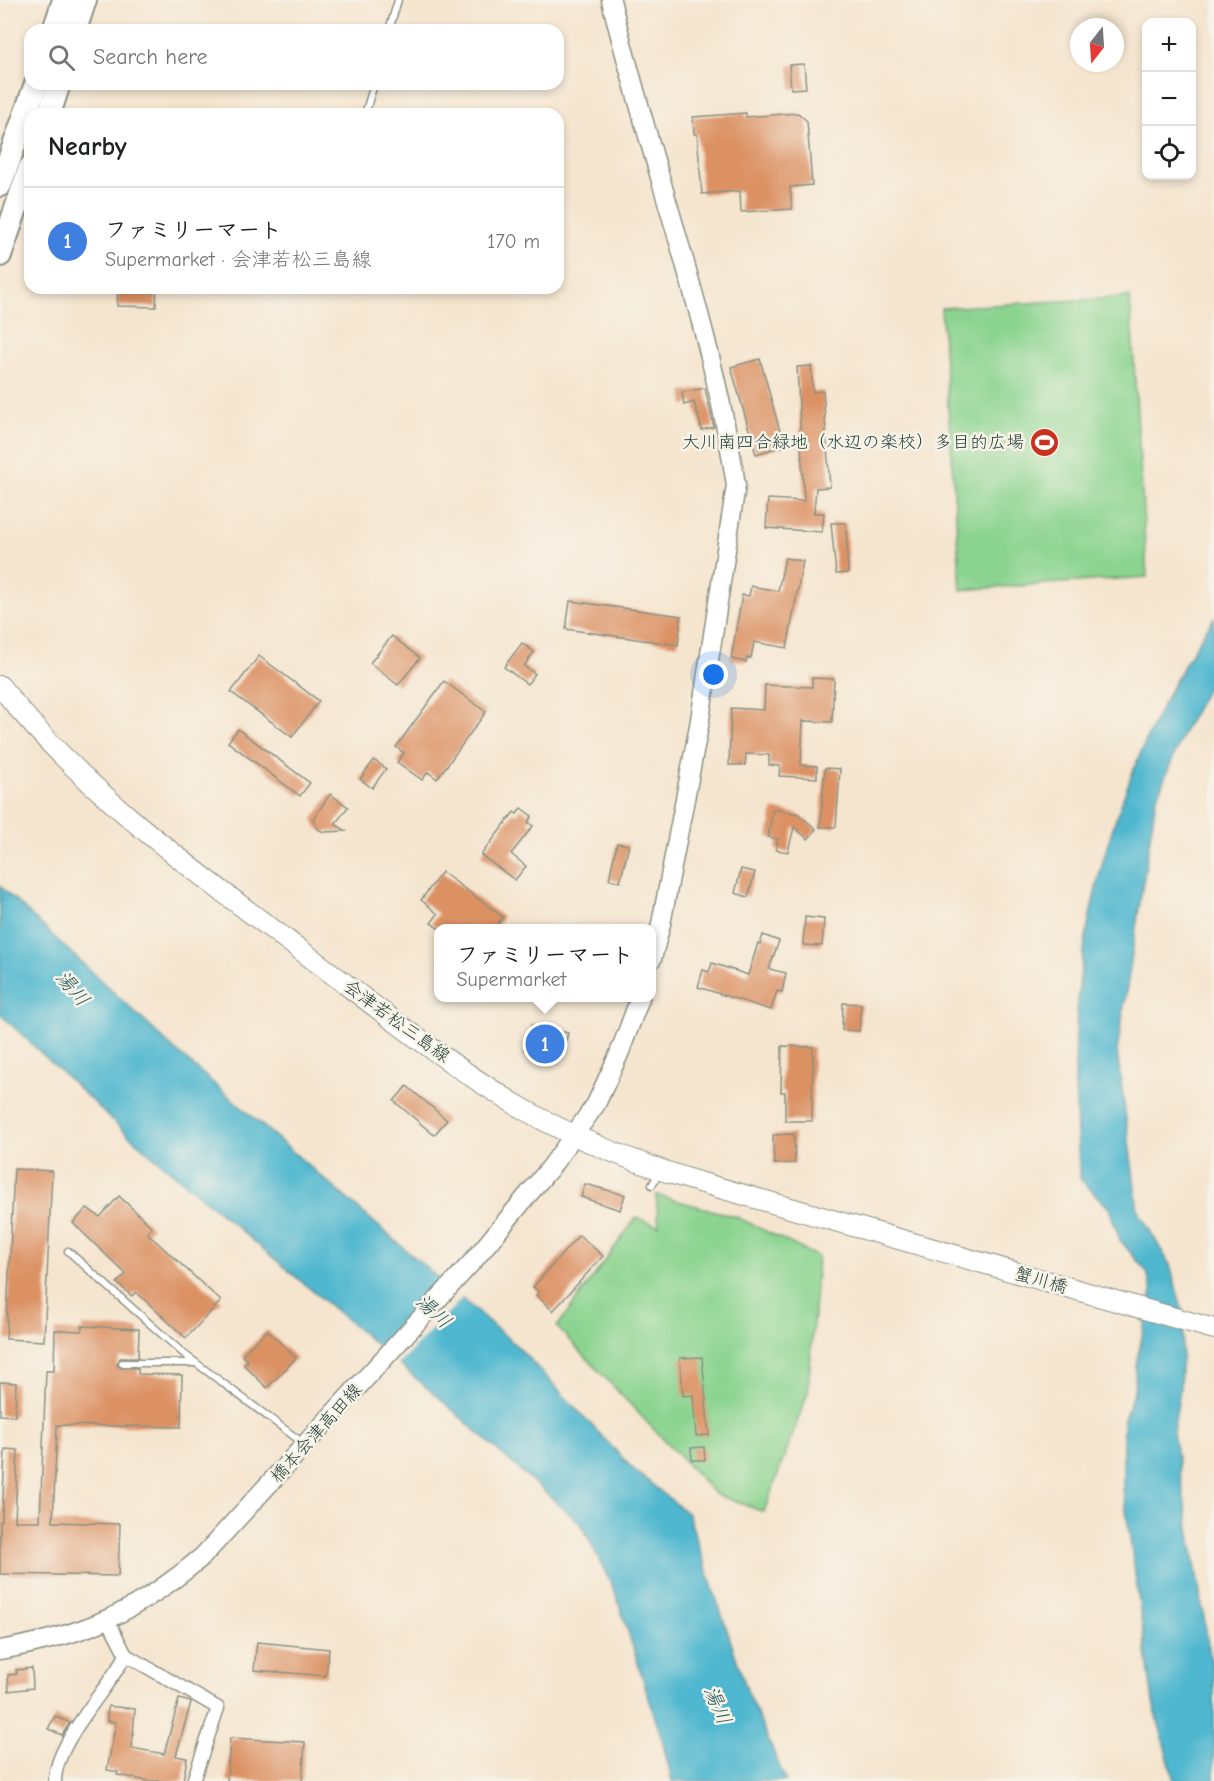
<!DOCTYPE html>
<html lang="en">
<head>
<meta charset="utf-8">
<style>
  body { margin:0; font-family:"Comic Neue","Klee One",sans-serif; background:#f2f2f2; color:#202124 }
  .controls { position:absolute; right:18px; top:18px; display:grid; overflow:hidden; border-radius:12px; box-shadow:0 3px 9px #0003 }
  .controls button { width:54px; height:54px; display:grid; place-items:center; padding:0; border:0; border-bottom:2px solid #e0e0e0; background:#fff; color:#202124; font:30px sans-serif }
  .compass { position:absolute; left:1070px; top:18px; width:54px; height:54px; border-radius:50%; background:#fff; box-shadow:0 3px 9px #0003; rotate:197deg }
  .you { position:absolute; left:714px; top:675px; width:21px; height:21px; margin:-15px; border:4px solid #fff; border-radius:50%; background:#1a73e8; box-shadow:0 0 0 9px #1a73e833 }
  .badge { display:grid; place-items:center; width:39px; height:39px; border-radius:50%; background:#db2777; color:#fff; font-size:20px; font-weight:700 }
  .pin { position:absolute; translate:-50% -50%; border:3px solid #fff; box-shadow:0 2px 6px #0006 }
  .popup { position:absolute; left:434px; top:924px; width:222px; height:78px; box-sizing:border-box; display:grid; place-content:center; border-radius:12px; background:#fff; filter:drop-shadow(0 2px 4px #0005); font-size:20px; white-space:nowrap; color:#757577 }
  .popup b { font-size:22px; color:#202124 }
  .popup::after { content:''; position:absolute; left:50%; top:100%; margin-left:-12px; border:12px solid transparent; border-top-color:#fff }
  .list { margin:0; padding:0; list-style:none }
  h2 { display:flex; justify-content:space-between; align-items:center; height:78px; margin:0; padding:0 24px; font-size:26px }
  h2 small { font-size:20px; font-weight:400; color:#757577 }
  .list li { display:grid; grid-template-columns:39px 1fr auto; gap:18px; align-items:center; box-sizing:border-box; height:108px; padding:0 24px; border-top:2px solid #e0e0e0 }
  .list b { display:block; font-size:22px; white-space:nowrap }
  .list p { margin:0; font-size:20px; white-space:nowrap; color:#757577 }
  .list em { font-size:20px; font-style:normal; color:#757577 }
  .icon { flex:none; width:33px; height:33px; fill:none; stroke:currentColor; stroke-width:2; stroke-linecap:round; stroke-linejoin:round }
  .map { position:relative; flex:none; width:1214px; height:1781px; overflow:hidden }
  .search { position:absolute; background:#fff; box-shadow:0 3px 9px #0003; left:24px; top:24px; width:540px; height:66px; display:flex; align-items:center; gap:15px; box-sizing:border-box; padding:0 21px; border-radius:18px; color:#757577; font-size:22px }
  .panel { position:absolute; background:#fff; box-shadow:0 3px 9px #0003; left:24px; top:108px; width:540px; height:186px; border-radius:18px }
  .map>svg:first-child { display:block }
  .green { fill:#8bd490; stroke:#558862; stroke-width:1.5 }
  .water { fill:#50b7cf; stroke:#387a82; stroke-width:1.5 }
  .pier { fill:#f5e5cf }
  .building { fill:#dc9164 }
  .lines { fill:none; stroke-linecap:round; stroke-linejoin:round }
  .lane-casing { stroke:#8a9182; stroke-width:9 }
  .street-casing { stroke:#8a9182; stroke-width:15 }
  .secondary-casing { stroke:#8a9182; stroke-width:21 }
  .primary-casing { stroke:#8a9182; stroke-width:22 }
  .highway-casing { stroke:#8a9182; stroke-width:26 }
  .lane { stroke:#fff; stroke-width:6 }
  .street { stroke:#fff; stroke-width:12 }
  .secondary { stroke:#fff; stroke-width:18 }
  .primary { stroke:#fff; stroke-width:20 }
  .highway { stroke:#fff; stroke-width:22 }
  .labels { text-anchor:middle; stroke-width:5; stroke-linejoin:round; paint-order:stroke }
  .poi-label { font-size:18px; fill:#1f3d34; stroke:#f7f3e8; text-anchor:end }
  .street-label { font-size:18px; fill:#1f3d34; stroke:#f7f3e8 }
  .water-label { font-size:20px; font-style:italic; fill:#2b5c5b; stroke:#f7f3e8 }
</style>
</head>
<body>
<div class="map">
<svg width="1214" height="1781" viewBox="0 0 1214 1781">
  <rect width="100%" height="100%" fill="#f7f3e8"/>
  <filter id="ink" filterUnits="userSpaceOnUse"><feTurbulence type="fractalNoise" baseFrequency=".0167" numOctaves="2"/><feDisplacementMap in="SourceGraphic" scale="12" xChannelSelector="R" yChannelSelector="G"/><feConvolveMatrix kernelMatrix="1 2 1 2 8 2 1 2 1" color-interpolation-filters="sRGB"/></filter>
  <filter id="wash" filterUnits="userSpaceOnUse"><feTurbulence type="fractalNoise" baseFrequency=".008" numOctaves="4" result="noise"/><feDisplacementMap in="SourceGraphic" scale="24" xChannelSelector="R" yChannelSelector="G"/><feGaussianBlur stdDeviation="1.35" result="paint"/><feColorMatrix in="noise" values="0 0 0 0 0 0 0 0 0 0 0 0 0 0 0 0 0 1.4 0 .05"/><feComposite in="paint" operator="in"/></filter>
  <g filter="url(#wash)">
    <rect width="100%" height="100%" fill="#f5e5cf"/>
    <g class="green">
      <polygon points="1130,297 1147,577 961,590 941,308"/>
      <polygon points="656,1195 737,1217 818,1257 808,1392 764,1512 715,1494 557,1327 636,1218 659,1226"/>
    </g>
    <g class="water">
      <path d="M 1214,618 L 1214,676 L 1186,727 L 1156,799 L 1117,1051 L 1138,1210 L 1170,1265 L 1184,1316 L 1180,1389 L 1173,1432 L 1214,1678 L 1214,1781 L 1174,1781 L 1153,1702 L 1123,1489 L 1123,1422 L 1134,1391 L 1136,1365 L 1152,1291 L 1147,1272 L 1120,1240 L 1109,1208 L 1080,1179 C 1076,1123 1073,1067 1077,1011 C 1086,877 1138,728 1214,618 Z"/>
      <polygon points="0,886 174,1049 518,1347 631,1467 688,1514 748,1693 786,1781 672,1781 662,1739 616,1594 582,1525 425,1386 128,1135 0,1014"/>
    </g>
    <polygon class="pier" points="442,1277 464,1296 397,1366 377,1349"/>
    <g id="blocks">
      <g class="building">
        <polygon points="804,64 806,88 791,89 789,65"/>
        <polygon points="746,113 746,117 798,113 807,121 812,185 790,187 792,209 741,212 740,191 702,194 697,134 694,134 693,117"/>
        <polygon points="118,288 157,288 156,307 117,306"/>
        <polygon points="760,359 784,446 756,454 731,367"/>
        <polygon points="811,366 813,392 823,391 830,487 816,488 814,513 824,513 822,532 766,528 768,499 804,501 797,367"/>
        <polygon points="705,388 714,427 702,430 694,402 684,405 682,392"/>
        <polygon points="831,523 846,523 848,573 836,574"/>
        <polygon points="785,558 803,561 787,648 754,642 751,658 747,658 746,662 731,659 742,595 749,596 751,586 778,591"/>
        <polygon points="570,601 681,616 678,645 566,629"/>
        <polygon points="392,636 420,658 398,685 370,663"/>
        <polygon points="522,643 534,652 524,666 535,674 527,684 504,667"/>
        <polygon points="259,656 319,701 292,737 231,692"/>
        <polygon points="812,678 834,679 832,722 803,721 801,765 817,766 817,778 779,776 780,766 769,765 769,755 746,754 745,765 729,765 731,708 764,710 765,685 812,687"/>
        <polygon points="444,681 486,712 437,779 428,772 422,780 397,762 404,753 396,747"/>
        <polygon points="238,729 310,783 300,796 228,742"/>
        <polygon points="374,760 386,769 372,788 360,779"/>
        <polygon points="825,768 840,769 836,827 820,827"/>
        <polygon points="330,794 348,807 335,824 346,831 323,832 316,827 313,819"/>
        <polygon points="521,808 532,816 528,822 533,826 511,854 526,866 515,880 481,855 514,812 517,814"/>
        <polygon points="773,809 798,814 816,829 808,839 794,827 788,852 776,850 778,839 768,837"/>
        <polygon points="617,843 629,845 620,882 609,879"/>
        <polygon points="741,869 755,872 748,897 735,893"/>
        <polygon points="442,872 503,917 495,928 438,928 431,923 438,914 421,900"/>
        <polygon points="805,917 824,919 822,946 803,945"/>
        <polygon points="763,935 779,941 769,969 786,973 782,992 777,991 771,1010 698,987 703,970 709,972 712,963 748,975 758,943 760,944"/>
        <polygon points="843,1003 861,1004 859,1031 842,1030"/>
        <polygon points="532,1025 568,1033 561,1059 524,1050"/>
        <polygon points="782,1046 813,1047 812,1121 785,1121 785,1092 781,1092"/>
        <polygon points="407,1086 447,1120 434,1135 394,1101"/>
        <polygon points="794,1134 795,1163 774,1164 773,1135"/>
        <polygon points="14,1169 52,1171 44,1341 6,1339"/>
        <polygon points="585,1184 625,1195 620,1210 581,1197"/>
        <polygon points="119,1196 152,1227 147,1233 221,1301 186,1338 136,1292 132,1296 117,1283 126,1274 73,1223 87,1208 100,1217"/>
        <polygon points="579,1235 603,1256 553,1311 536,1295 539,1292 533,1287"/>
        <polygon points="82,1326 139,1329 138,1358 120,1358 117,1365 121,1368 138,1368 138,1374 182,1375 181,1427 57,1425 53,1522 120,1524 118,1576 0,1574 0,1521 2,1521 5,1449 18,1450 15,1521 40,1521 46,1371 54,1371 55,1330 82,1331"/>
        <polygon points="267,1330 296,1358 267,1388 244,1365 248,1361 242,1355"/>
        <polygon points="702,1357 709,1435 696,1436 693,1395 683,1396 680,1358"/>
        <polygon points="0,1382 16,1383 15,1416 0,1415"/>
        <polygon points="704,1447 705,1460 692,1460 691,1448"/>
        <polygon points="257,1642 329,1649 326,1676 254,1670"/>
        <polygon points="32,1668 33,1688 9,1691 8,1675 17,1674 16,1670"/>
        <polygon points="179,1699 191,1702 176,1756 187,1758 183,1781 149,1781 117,1775 118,1772 107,1770 116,1722 107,1721 108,1706 135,1709 132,1748 164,1754"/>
        <polygon points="55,1716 70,1723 62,1735 48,1729"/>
        <polygon points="230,1738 305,1742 302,1781 227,1781"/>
      </g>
    </g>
  </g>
  <g filter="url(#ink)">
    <use href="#blocks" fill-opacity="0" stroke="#8a9182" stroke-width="1.5"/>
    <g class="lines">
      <defs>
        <g id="lane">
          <polyline points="389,30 398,0"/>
          <polyline points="365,114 374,84"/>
          <polyline points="652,1185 659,1173"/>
          <polyline points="68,1251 184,1354 303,1443"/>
          <polyline points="122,1363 196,1363"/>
        </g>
        <g id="street">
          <polyline points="108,1620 126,1655 218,1708 193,1781"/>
          <path d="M 55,1781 C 55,1743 107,1690 126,1655"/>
        </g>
        <g id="secondary">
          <path d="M 611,0 C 650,161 711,321 736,485 L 699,726 L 661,924 L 652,959"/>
          <path d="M 0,1650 C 86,1635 137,1612 203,1556 L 473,1261 L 551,1167 L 596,1104 L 619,1054 L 640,998"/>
        </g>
        <path id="primary" d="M 0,686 C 82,790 194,871 299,949 C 373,1004 446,1064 525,1110 C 578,1140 634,1162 692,1180 L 1214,1329"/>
        <g id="highway">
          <polyline points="54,30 64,0"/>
          <polyline points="75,30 85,0"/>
          <polyline points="49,114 59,84"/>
          <polyline points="0,185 36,84"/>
          <polyline points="0,255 30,168"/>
        </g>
      </defs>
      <use href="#lane" class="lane-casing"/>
      <use href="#street" class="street-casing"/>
      <use href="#secondary" class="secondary-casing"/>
      <use href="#primary" class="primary-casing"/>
      <use href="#highway" class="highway-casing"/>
      <use href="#lane" class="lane"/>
      <use href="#street" class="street"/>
      <use href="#secondary" class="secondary"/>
      <use href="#primary" class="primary"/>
      <use href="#highway" class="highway"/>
    </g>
  </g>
  <defs>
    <symbol id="stadium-disc" viewBox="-11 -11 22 22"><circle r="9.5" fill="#c8321e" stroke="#f7f3e8"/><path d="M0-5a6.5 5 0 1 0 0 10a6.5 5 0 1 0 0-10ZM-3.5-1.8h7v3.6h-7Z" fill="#fff"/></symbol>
  </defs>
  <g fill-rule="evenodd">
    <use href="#stadium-disc" x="1028" y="426" width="33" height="33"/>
  </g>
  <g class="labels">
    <g class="poi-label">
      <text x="1024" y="448">大川南四合緑地（水辺の楽校）多目的広場</text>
    </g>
    <g class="street-label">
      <text transform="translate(397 1021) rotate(36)" y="6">会津若松三島線</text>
      <text transform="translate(1041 1280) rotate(16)" y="6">蟹川橋</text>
      <text transform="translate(316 1433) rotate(-48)" y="6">橋本会津高田線</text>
    </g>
    <g class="water-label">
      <text transform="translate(73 988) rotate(50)" y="7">湯川</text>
      <text transform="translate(434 1311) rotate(43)" y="7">湯川</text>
      <text transform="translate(718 1705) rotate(67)" y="7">湯川</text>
    </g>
  </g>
</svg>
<div class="controls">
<button>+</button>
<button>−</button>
<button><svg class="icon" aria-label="locate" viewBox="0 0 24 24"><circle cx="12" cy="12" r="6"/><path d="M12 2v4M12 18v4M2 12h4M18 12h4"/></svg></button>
</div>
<svg class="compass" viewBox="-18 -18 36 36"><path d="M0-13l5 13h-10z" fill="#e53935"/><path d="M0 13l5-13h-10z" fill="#757577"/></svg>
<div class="you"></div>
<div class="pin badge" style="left:545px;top:1044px;background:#3f7fe0">1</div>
<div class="popup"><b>ファミリーマート</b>Supermarket</div>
<div class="search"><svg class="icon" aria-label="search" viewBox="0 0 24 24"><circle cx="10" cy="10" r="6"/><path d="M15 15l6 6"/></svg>Search here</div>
<section class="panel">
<h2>Nearby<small></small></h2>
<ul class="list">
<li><span class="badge" style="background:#3f7fe0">1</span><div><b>ファミリーマート</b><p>Supermarket · 会津若松三島線</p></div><em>170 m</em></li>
</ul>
</section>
</div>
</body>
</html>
